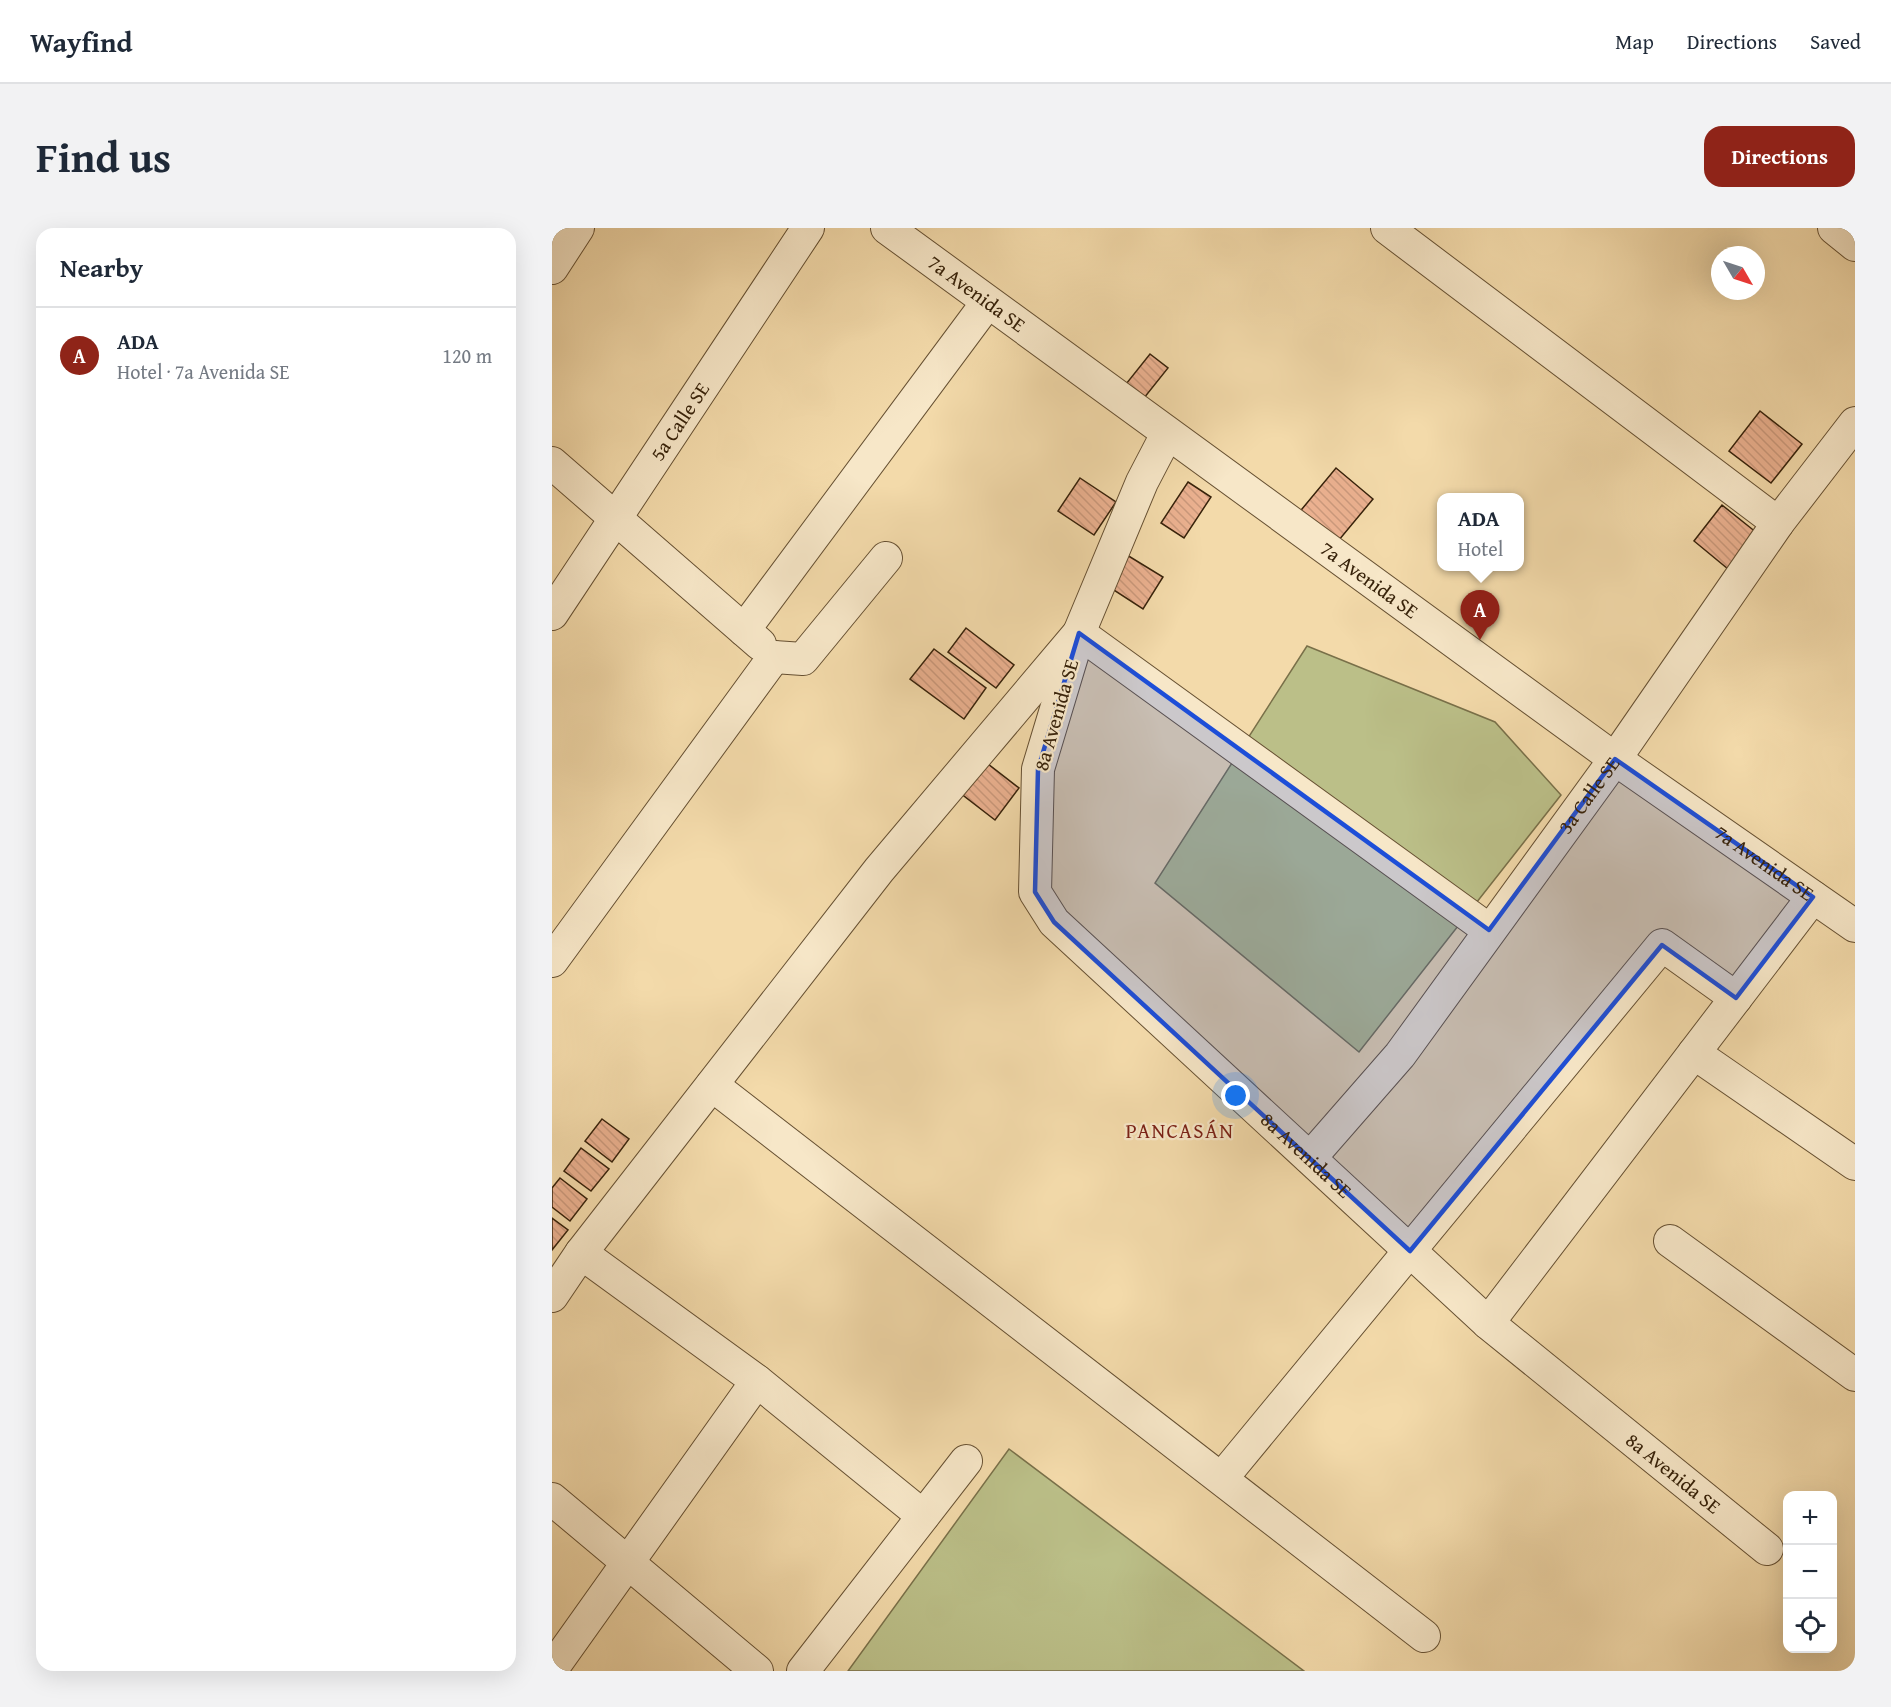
<!DOCTYPE html>
<html lang="en">
<head>
<meta charset="utf-8">
<style>
  body { margin:0; font-family:"Gentium Book Plus",serif; background:#f2f2f3; color:#1f2937 }
  .controls { position:absolute; right:18px; bottom:18px; display:grid; overflow:hidden; border-radius:12px; box-shadow:0 6px 24px #0002 }
  .controls button { width:54px; height:54px; display:grid; place-items:center; padding:0; border:0; border-bottom:2px solid #e0e1e3; background:#fff; color:#1f2937; font:30px sans-serif }
  .compass { position:absolute; left:1159px; top:18px; width:54px; height:54px; border-radius:50%; background:#fff; box-shadow:0 6px 24px #0002; rotate:129deg }
  .you { position:absolute; left:684px; top:868px; width:21px; height:21px; margin:-15px; border:4px solid #fff; border-radius:50%; background:#1a73e8; box-shadow:0 0 0 9px #1a73e833 }
  .badge { display:grid; place-items:center; width:39px; height:39px; border-radius:50%; background:#8f2418; color:#fff; font-size:20px; font-weight:700 }
  .pin { position:absolute; translate:-50% -50px; filter:drop-shadow(0 2px 3px #0008) }
  .pin::after { content:''; position:absolute; top:32px; width:21px; height:18px; background:inherit; clip-path:polygon(0 0,100% 0,50% 100%) }
  .popup { position:absolute; left:885px; top:265px; width:87px; height:78px; box-sizing:border-box; display:grid; place-content:center; border-radius:12px; background:#fff; filter:drop-shadow(0 2px 4px #0005); font-size:20px; white-space:nowrap; color:#747a83 }
  .popup b { font-size:22px; color:#1f2937 }
  .popup::after { content:''; position:absolute; left:50%; top:100%; margin-left:-12px; border:12px solid transparent; border-top-color:#fff }
  .list { margin:0; padding:0; list-style:none }
  h2 { display:flex; justify-content:space-between; align-items:center; height:78px; margin:0; padding:0 24px; font-size:26px }
  h2 small { font-size:20px; font-weight:400; color:#747a83 }
  .list li { display:grid; grid-template-columns:39px 1fr auto; gap:18px; align-items:center; box-sizing:border-box; height:96px; padding:0 24px; border-top:2px solid #e0e1e3 }
  .list b { display:block; font-size:22px; white-space:nowrap }
  .list p { margin:0; font-size:20px; white-space:nowrap; color:#747a83 }
  .list em { font-size:20px; font-style:normal; color:#747a83 }
  .icon { flex:none; width:33px; height:33px; fill:none; stroke:currentColor; stroke-width:2; stroke-linecap:round; stroke-linejoin:round }
  .map { position:relative; flex:none; width:1303px; height:1443px; overflow:hidden; border-radius:18px }
  header { display:flex; align-items:center; gap:36px; box-sizing:border-box; height:84px; padding:0 30px; background:#fff; border-bottom:2px solid #e0e1e3 }
  header strong { font-size:28px }
  nav { display:flex; gap:33px; margin-inline-start:auto; font-size:21px }
  .intro { display:flex; align-items:center; justify-content:space-between; box-sizing:border-box; height:144px; padding:0 36px }
  h1 { margin:0; font-size:42px }
  .button { padding:15px 27px; border-radius:18px; background:#8f2418; color:#fff; font-size:21px; font-weight:700 }
  main { display:flex; gap:36px; padding:0 36px }
  aside { flex:1; background:#fff; border-radius:18px; box-shadow:0 6px 24px #0002 }
  .map>svg:first-child { display:block }
  .park { fill:#bbbf88; stroke:#797049; stroke-width:1.5 }
  .building { fill:url(#building-back-hatch); stroke:#37220a; stroke-width:1.5 }
  .lines { fill:none; stroke-linecap:round; stroke-linejoin:round }
  .minor-casing { stroke:#665032; stroke-width:34 }
  .minor { stroke:#f7e7c8; stroke-width:32 }
  .marked { fill:#1d4ed8; fill-opacity:0.2; stroke:#1d4ed8; stroke-width:4.5; stroke-linejoin:round }
  .labels { text-anchor:middle; stroke-width:4.5; stroke-linejoin:round; paint-order:stroke }
  .street-label { font-size:20px; fill:#37220a; stroke:#f7e7c8 }
  .neighbourhood-label { font-size:21px; letter-spacing:1.5px; fill:#7a1f14; stroke:#f7e7c8 }
</style>
</head>
<body>
<header>
<strong>Wayfind</strong>
<nav><a>Map</a><a>Directions</a><a>Saved</a></nav>
</header>
<div class="intro"><h1>Find us</h1><a class="button">Directions</a></div>
<main>
<aside>
<h2>Nearby<small></small></h2>
<ul class="list">
<li><span class="badge">A</span><div><b>ADA</b><p>Hotel · 7a Avenida SE</p></div><em>120 m</em></li>
</ul>
</aside>
<div class="map">
<svg width="1303" height="1443" viewBox="0 0 1303 1443">
  <defs>
    <pattern id="building-back-hatch" width="6" height="6" patternUnits="userSpaceOnUse" patternTransform="scale(1.5)"><rect width="6" height="6" fill="#ebb190"/><path d="M-1 5l2 2M0 0l6 6M5-1l2 2" fill="none" stroke="#ca987b"/></pattern>
  </defs>
  <rect width="100%" height="100%" fill="#f3daaa"/>
  <filter id="stains"><feTurbulence type="fractalNoise" baseFrequency=".00333" numOctaves="4"/><feColorMatrix values="0 0 0 0 .2 0 0 0 0 .09 0 0 0 0 .02 0 0 0 .5 -.17"/></filter>
  <radialGradient id="worn" r=".72"><stop offset=".6" stop-color="#630" stop-opacity="0"/><stop offset="1" stop-color="#630" stop-opacity=".3"/></radialGradient>
  <g class="park">
    <polygon points="755,418 943,494 1009,567 807,824 603,655"/>
    <polygon points="457,1221 752,1443 296,1443"/>
  </g>
  <g class="building">
    <polygon points="598,126 616,140 592,170 574,156"/>
    <polygon points="1208,183 1250,216 1219,255 1177,223"/>
    <polygon points="784,240 821,271 782,318 745,287"/>
    <polygon points="528,250 564,274 542,307 506,283"/>
    <polygon points="636,254 659,269 632,310 609,295"/>
    <polygon points="1170,277 1205,305 1176,341 1142,313"/>
    <polygon points="570,324 611,349 591,381 551,355"/>
    <polygon points="414,400 462,437 444,460 396,424"/>
    <polygon points="382,421 434,460 412,491 358,451"/>
    <polygon points="427,529 467,560 443,592 403,561"/>
    <polygon points="50,891 77,911 60,934 33,913"/>
    <polygon points="29,920 57,941 39,963 12,943"/>
    <polygon points="8,950 35,971 18,993 0,979 0,960"/>
    <polygon points="0,990 16,1002 0,1022"/>
  </g>
  <g class="lines">
    <defs>
      <g id="minor">
        <path id="s1" d="M 335,0 L 1063,531 L 1303,698"/>
        <polyline points="835,0 1226,295"/>
        <polyline points="1282,0 1303,17"/>
        <polyline points="0,40 26,0"/>
        <polyline points="0,235 208,416"/>
        <path id="s2" d="M 0,386 L 256,0"/>
        <polyline points="192,402 435,75"/>
        <path id="s3" d="M 527,405 L 486,541 L 483,664 L 502,694 L 936,1095 L 1215,1321"/>
        <polyline points="527,405 937,702"/>
        <polyline points="222,429 251,431 334,330"/>
        <polyline points="0,733 222,429"/>
        <polyline points="1142,825 1303,936"/>
        <polyline points="160,857 872,1408"/>
        <path id="s4" d="M 758,930 L 848,827 L 1063,531 L 1226,295 L 1303,195"/>
        <polyline points="1118,1013 1303,1147"/>
        <polyline points="29,1025 205,1153 371,1288"/>
        <polyline points="0,1068 29,1025 327,642 527,405 590,254 615,206"/>
        <polyline points="936,1095 1261,669"/>
        <polyline points="670,1250 1110,717 1184,770"/>
        <polyline points="0,1271 205,1443"/>
        <polyline points="0,1441 205,1153"/>
        <polyline points="251,1443 414,1233"/>
      </g>
    </defs>
    <use href="#minor" class="minor-casing"/>
    <use href="#minor" class="minor"/>
  </g>
  <path class="marked" d="M 527,405 L 937,702 L 1063,531 L 1261,669 L 1184,770 L 1110,717 L 858,1023 L 502,694 L 483,664 L 486,541 Z"/>
  <g class="labels">
    <g class="street-label">
      <text dy="7" stroke="none"><textPath href="#s1" startOffset="111">7a Avenida SE</textPath></text>
      <text dy="7" stroke="none"><textPath href="#s2" startOffset="231">5a Calle SE</textPath></text>
      <text dy="7" stroke="none"><textPath href="#s1" startOffset="597">7a Avenida SE</textPath></text>
      <text transform="translate(504 487) rotate(-74)" y="7">8a Avenida SE</text>
      <text dy="7" stroke="none"><textPath href="#s4" startOffset="458">3a Calle SE</textPath></text>
      <text dy="7" stroke="none"><textPath href="#s1" startOffset="1083">7a Avenida SE</textPath></text>
      <text dy="7" stroke="none"><textPath href="#s3" startOffset="644">8a Avenida SE</textPath></text>
      <text dy="7" stroke="none"><textPath href="#s3" startOffset="1130">8a Avenida SE</textPath></text>
    </g>
    <g class="neighbourhood-label">
      <text x="628" y="910">PANCASÁN</text>
    </g>
  </g>
  <rect width="100%" height="100%" filter="url(#stains)"/>
  <rect width="100%" height="100%" fill="url(#worn)"/>
</svg>
<div class="controls">
<button>+</button>
<button>−</button>
<button><svg class="icon" aria-label="locate" viewBox="0 0 24 24"><circle cx="12" cy="12" r="6"/><path d="M12 2v4M12 18v4M2 12h4M18 12h4"/></svg></button>
</div>
<svg class="compass" viewBox="-18 -18 36 36"><path d="M0-13l5 13h-10z" fill="#e53935"/><path d="M0 13l5-13h-10z" fill="#747a83"/></svg>
<div class="you"></div>
<div class="pin badge" style="left:928px;top:412px">A</div>
<div class="popup"><b>ADA</b>Hotel</div>
</div>
</main>
</body>
</html>
